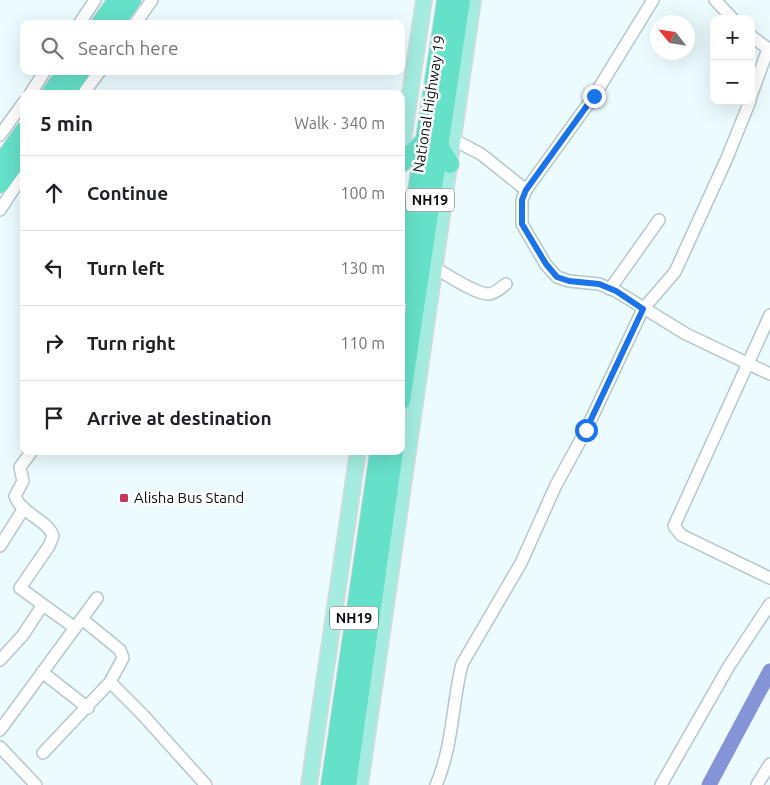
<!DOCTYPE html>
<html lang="en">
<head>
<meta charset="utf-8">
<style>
  body { margin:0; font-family:Ubuntu,sans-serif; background:#f6f6f6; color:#202124 }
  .controls { position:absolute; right:15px; top:15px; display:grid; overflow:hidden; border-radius:10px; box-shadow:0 5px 20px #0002 }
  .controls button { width:45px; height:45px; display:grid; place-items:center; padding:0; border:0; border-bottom:1px solid #e0e0e0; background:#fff; color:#202124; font:25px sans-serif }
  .compass { position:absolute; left:650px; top:15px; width:45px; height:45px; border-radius:50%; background:#fff; box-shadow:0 5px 20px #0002; rotate:300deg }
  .stop { position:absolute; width:15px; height:15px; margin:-11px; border:4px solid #1a73e8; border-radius:50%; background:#fff }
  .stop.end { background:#1a73e8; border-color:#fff; box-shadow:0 1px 5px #0008 }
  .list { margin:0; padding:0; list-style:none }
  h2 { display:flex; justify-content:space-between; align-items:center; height:65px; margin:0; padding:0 20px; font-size:21px }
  h2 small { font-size:16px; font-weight:400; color:#757577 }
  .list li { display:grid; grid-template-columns:32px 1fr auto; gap:15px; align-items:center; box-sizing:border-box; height:75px; padding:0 20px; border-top:1px solid #e0e0e0 }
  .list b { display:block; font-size:19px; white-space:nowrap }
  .list em { font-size:16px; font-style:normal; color:#757577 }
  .icon { flex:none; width:28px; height:28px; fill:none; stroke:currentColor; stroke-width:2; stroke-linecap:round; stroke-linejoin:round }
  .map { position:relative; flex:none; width:770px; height:785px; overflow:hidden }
  .search { position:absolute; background:#fff; box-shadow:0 5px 20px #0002; left:20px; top:20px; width:385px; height:55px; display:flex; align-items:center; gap:12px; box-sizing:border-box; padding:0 18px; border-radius:10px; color:#757577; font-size:19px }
  .panel { position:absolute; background:#fff; box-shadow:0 5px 20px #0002; left:20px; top:90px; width:385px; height:365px; border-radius:10px }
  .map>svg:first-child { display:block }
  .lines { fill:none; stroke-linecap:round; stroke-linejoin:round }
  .river { stroke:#8593d7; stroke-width:15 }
  .minor-casing { stroke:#b4c7cb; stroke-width:14 }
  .major-casing { stroke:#d8d9d9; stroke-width:18 }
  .highway-casing { stroke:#d8d9d9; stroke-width:20 }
  .minor { stroke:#fff; stroke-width:11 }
  .major { stroke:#a3ecdf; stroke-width:15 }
  .highway { stroke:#65e0c9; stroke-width:18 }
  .route { stroke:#1a73e8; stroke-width:6 }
  .poi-dot { fill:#c7375c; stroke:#fff; stroke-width:2 }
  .labels { text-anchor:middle; stroke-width:5; stroke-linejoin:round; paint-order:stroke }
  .shield { fill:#fff; stroke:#545859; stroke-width:1 }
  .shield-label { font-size:14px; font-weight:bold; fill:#0a1112 }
  .street-label { font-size:15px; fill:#0a1112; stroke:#fff }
  .poi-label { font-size:15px; fill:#0a1112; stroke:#fff; text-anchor:start }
</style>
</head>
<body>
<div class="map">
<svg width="770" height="785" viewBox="0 0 770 785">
  <rect width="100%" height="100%" fill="#ebfbfe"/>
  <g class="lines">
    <polyline class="river" points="709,785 770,671"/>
    <defs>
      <g id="minor">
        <polyline points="653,0 594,96 526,190 522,200 522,224 546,265 557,277 569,281 599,284 616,291 686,334 770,374"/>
        <polyline points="715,0 733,19"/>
        <polyline points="79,24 95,0"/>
        <polyline points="135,24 152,0"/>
        <polyline points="751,36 770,50"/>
        <polyline points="30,94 45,71"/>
        <polyline points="83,94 100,71"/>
        <polyline points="751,96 768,49"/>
        <polyline points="0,135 24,102"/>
        <polyline points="454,140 481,154 526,190"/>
        <polyline points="0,210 24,173"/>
        <path d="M 435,268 C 448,275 475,294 489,294 C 496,293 501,288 506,284"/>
        <polyline points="610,289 659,220"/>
        <polyline points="770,315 674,526 681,535 770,578"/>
        <path d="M 32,451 L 20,467 L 23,481 L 15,496 C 21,514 47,519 53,536 L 49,546 L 20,588 L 75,628"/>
        <polyline points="0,546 24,508"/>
        <polyline points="0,660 23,635 42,606"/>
        <polyline points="42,672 88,708"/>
        <polyline points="110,682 142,714 206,785"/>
        <polyline points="0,730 97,598"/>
        <polyline points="0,747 36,785"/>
        <polyline points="43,753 110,682 123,658 120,650 82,619"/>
        <path d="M 436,785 C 453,746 452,704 462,664 L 521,563 L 556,485 L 586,430 L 643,309 L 675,272 L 727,158 L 750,101"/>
        <polyline points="661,785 729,666 770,604"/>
        <polyline points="757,785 770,764"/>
      </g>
      <g id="major">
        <polyline points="401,154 424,0"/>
        <polyline points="309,785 358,451"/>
        <polyline points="360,785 473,0"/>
      </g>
      <g id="highway">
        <polyline points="100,24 117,0"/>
        <polyline points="115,24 132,0"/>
        <polyline points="50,94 67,71"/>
        <polyline points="65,94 81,71"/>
        <polyline points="438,144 450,164"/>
        <polyline points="401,164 423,142"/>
        <polyline points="0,165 24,131"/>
        <polyline points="0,184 21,155"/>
        <polyline points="401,296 446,0"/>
        <polyline points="401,401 461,0"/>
        <polyline points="330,785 379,451"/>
        <polyline points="347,785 394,451"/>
      </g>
    </defs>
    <use href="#minor" class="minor-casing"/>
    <use href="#major" class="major-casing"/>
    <use href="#highway" class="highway-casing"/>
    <use href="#minor" class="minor"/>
    <use href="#major" class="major"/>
    <use href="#highway" class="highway"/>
  </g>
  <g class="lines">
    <polyline class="route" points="586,430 643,309 616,291 599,284 569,281 557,277 546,264 522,224 522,200 526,190 594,96"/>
  </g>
  <rect class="poi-dot" x="119" y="493" width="10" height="10" rx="2.5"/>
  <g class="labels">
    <g class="shield">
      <rect x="406" y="188.5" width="48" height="23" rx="4"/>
      <rect x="330" y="606.5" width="48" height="23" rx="4"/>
    </g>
    <g class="shield-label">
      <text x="430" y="205">NH19</text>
      <text x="354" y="623">NH19</text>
    </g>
    <g class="street-label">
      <text transform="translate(429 104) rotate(-81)" y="5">National Highway 19</text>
    </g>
    <g class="poi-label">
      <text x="134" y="503">Alisha Bus Stand</text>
    </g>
  </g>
</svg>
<div class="controls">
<button>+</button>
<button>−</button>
</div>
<svg class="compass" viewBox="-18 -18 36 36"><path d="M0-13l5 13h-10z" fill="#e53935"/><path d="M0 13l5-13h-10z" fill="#757577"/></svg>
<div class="stop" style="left:586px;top:430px"></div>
<div class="stop end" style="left:594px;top:96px"></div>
<div class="search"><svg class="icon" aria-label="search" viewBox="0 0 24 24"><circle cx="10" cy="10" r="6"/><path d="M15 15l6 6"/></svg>Search here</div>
<section class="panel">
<h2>5 min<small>Walk · 340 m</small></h2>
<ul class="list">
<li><svg class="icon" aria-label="ahead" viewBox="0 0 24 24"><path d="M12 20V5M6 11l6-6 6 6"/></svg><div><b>Continue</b></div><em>100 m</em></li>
<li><svg class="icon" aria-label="left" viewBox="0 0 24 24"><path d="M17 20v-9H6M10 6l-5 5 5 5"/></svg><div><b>Turn left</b></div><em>130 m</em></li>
<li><svg class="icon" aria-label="right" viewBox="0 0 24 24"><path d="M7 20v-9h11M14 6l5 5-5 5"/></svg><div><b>Turn right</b></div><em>110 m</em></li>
<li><svg class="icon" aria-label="arrive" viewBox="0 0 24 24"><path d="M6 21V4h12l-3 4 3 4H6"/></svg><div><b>Arrive at destination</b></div></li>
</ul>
</section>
</div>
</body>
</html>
